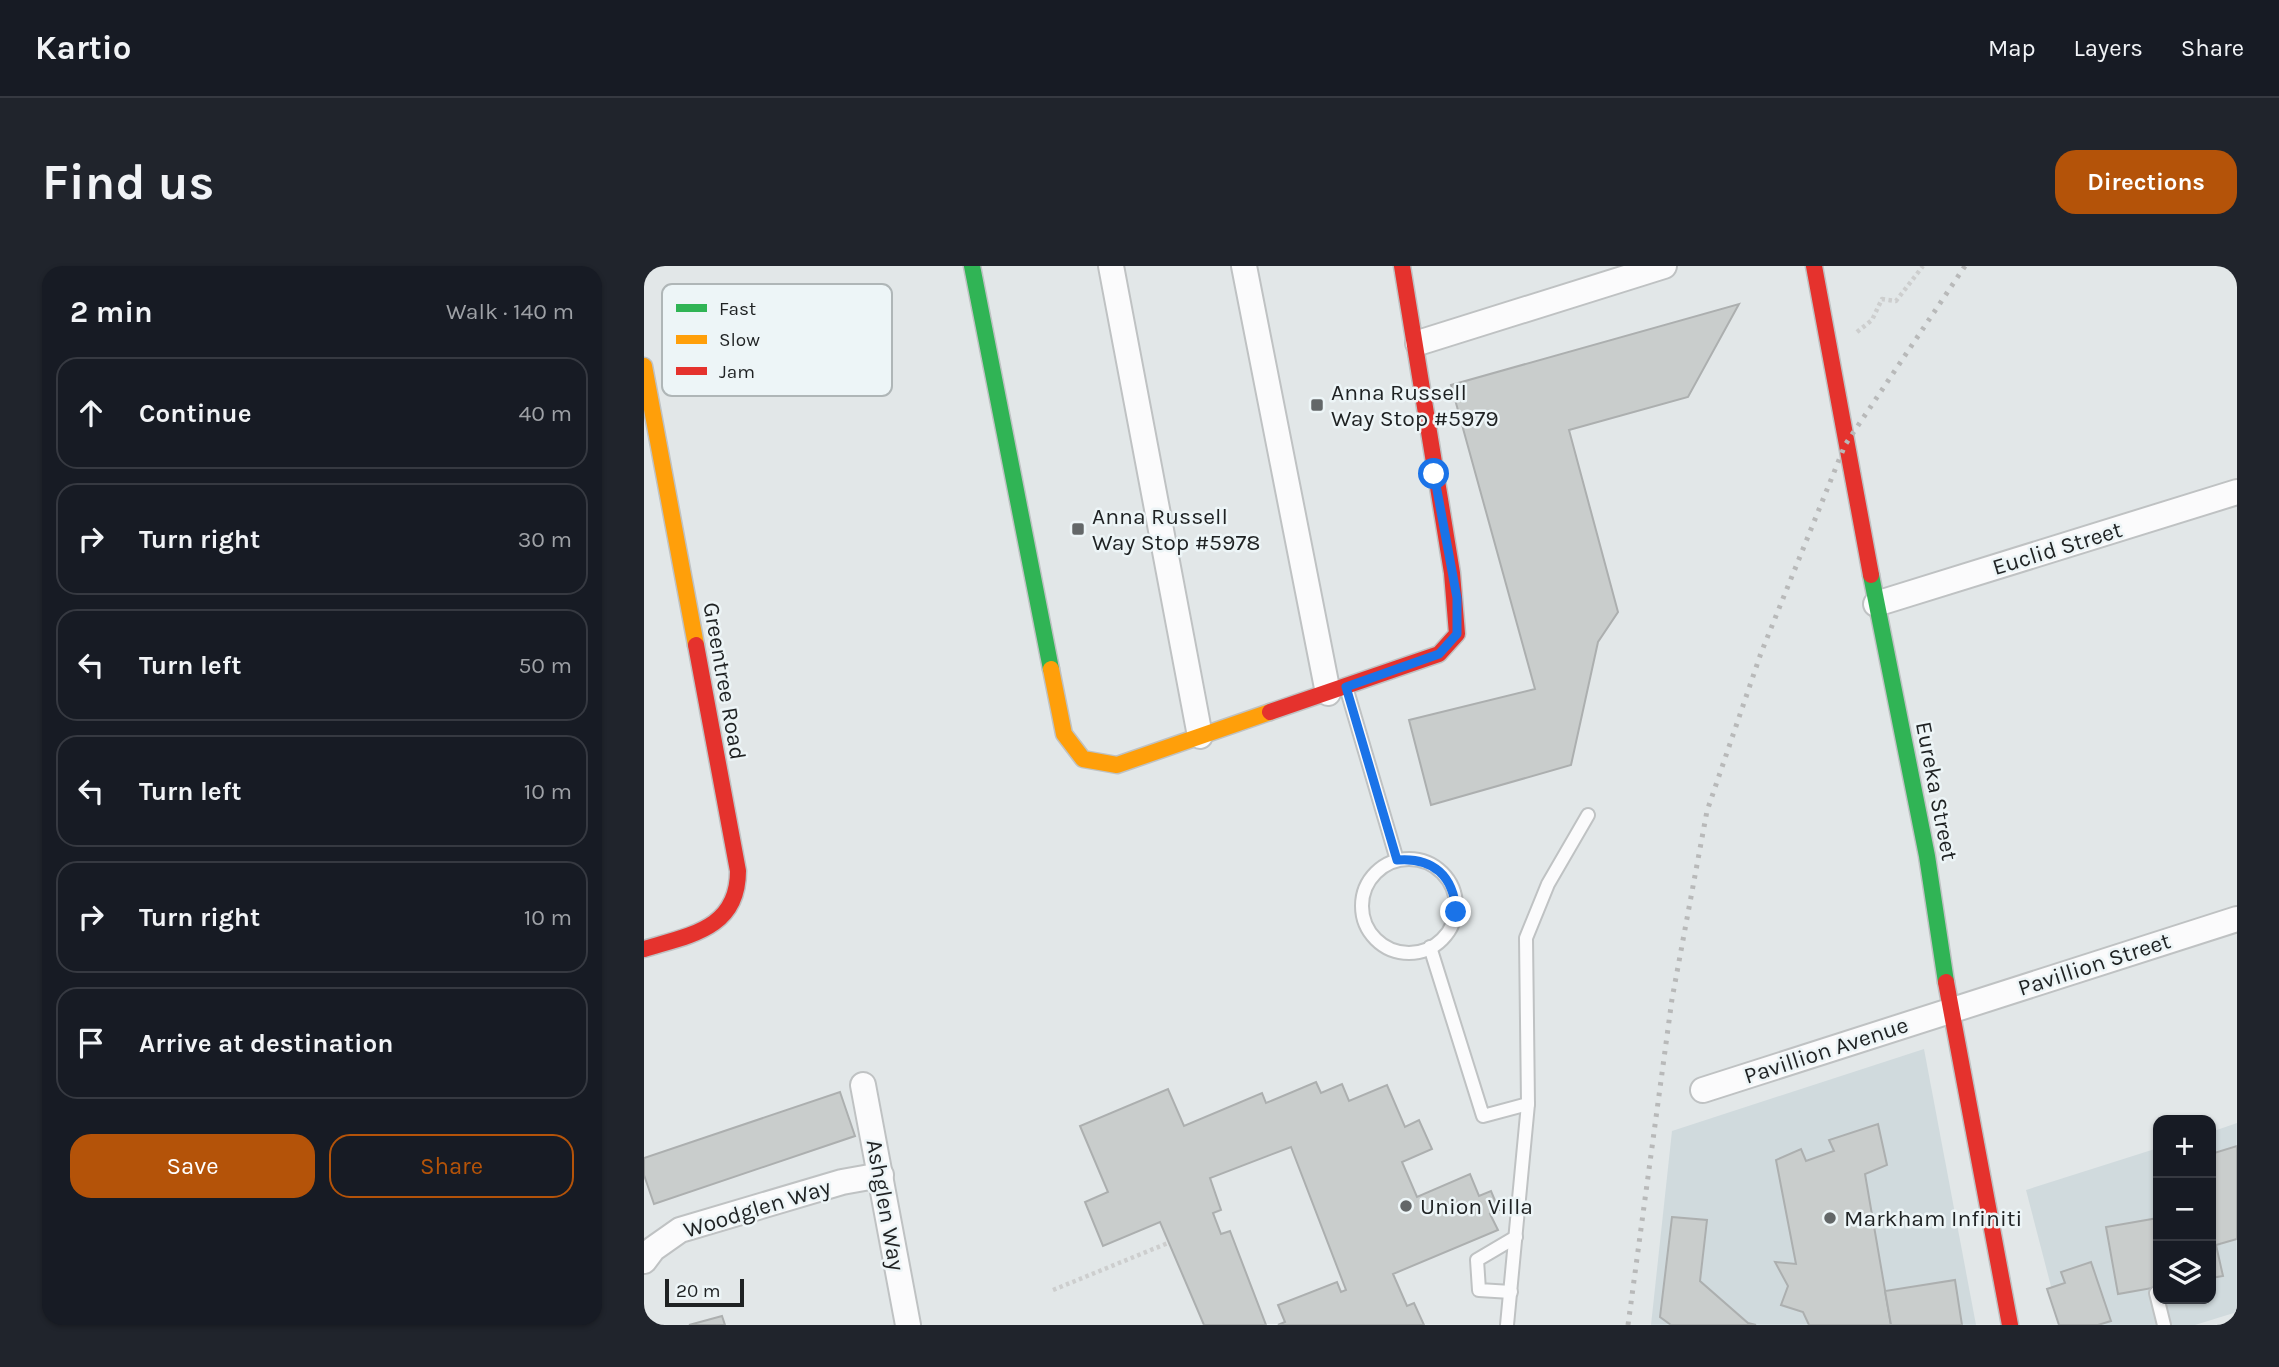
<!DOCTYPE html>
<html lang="en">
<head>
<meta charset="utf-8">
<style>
  body { margin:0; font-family:Karla,sans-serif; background:#20242c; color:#f1f3f6 }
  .controls { position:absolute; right:21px; bottom:21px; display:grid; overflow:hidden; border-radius:14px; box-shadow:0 2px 5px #0004 }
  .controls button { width:63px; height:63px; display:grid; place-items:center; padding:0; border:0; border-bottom:2px solid #363941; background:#171b24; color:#f1f3f6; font:35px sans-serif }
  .scale { position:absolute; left:21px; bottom:18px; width:79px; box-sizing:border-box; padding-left:7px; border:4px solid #1f2223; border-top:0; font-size:19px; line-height:24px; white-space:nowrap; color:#1f2223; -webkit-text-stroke:5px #edf5f7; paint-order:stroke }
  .stop { position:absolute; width:21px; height:21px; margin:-16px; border:5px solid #1a73e8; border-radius:50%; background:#fff }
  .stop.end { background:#1a73e8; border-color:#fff; box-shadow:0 2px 7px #0008 }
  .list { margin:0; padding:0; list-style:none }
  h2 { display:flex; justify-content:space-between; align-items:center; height:91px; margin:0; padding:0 28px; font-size:30px }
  h2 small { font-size:23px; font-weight:400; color:#9ea1a6 }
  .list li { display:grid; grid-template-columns:46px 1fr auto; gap:21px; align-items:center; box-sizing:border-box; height:112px; margin:0 14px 14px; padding:0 14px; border:2px solid #363941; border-radius:21px }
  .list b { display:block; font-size:26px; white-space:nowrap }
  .list em { font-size:23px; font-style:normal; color:#9ea1a6 }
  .actions { display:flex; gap:14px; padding:21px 28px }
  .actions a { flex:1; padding:16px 0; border:2px solid #b45309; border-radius:21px; text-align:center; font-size:24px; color:#b45309 }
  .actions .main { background:#b45309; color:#fff }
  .icon { flex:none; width:38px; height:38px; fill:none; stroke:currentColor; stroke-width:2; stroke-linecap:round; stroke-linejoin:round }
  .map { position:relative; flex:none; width:1593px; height:1059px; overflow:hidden; border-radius:21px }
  header { display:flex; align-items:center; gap:42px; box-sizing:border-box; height:98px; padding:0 35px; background:#171b24; border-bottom:2px solid #363941 }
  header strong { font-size:33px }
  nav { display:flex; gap:38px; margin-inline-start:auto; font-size:24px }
  .intro { display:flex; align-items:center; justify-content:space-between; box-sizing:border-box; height:168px; padding:0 42px }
  h1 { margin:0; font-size:49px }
  .button { padding:18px 32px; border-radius:21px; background:#b45309; color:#fff; font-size:24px; font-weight:700 }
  main { display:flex; gap:42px; padding:0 42px }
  aside { flex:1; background:#171b24; border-radius:21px; box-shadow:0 2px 5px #0004 }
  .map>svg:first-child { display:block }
  .built { fill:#d0dadd }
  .building { fill:#c9cdcc; stroke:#acafaf; stroke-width:2 }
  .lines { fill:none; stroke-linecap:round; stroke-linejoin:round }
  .lane-casing { stroke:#bfc2c3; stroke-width:16 }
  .street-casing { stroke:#bfc2c3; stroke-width:28 }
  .fast-casing { stroke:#bfc2c3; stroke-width:19 }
  .slow-casing { stroke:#bfc2c3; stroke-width:19 }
  .jam-casing { stroke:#bfc2c3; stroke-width:19 }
  .path { stroke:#cdcece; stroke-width:4.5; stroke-dasharray:3.5 3.5; stroke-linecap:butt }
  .lane { stroke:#fbfbfc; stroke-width:12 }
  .street { stroke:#fbfbfc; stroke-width:24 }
  .fast { stroke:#30b455; stroke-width:16 }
  .slow { stroke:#ff9f0a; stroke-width:16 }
  .jam { stroke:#e5322d; stroke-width:16 }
  .rail { stroke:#b8b9b9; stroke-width:5; stroke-dasharray:3.5 7; stroke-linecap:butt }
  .route { stroke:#1a73e8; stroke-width:9 }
  .poi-dot { fill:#636768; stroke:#edf5f7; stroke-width:2.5 }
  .labels { text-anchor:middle; stroke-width:5; stroke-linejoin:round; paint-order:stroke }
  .poi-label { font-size:23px; fill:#1f2223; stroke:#edf5f7; text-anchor:start }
  .street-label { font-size:23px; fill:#1f2223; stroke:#edf5f7 }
  .key { fill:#edf5f7; stroke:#afb6b7; stroke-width:2 }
  .key-label { font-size:19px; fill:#1f2223 }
</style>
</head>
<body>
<header>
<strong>Kartio</strong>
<nav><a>Map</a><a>Layers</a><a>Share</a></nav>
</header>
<div class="intro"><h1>Find us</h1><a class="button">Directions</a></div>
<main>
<aside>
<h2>2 min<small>Walk · 140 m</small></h2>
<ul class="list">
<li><svg class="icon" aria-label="ahead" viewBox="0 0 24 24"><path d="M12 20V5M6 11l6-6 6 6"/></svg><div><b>Continue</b></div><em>40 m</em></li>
<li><svg class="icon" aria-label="right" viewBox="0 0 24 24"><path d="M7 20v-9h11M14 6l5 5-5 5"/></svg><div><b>Turn right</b></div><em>30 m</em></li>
<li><svg class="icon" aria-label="left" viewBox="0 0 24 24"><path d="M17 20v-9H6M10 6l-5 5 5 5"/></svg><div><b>Turn left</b></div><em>50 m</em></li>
<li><svg class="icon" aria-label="left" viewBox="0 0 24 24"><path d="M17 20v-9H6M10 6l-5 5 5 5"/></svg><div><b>Turn left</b></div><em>10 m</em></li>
<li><svg class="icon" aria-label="right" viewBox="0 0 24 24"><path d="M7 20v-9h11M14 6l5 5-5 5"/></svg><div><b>Turn right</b></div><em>10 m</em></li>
<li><svg class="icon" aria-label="arrive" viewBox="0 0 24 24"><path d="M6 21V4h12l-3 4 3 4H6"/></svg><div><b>Arrive at destination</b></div></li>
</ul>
<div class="actions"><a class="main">Save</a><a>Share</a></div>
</aside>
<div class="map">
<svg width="1593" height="1059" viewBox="0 0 1593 1059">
  <rect width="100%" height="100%" fill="#e2e7e8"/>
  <g class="built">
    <polygon points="1280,783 1332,1059 1007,1059 1028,865"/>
    <polygon points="1593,857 1593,1046 1551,1059 1417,1059 1382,924 1514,882 1514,1033 1567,1033 1567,866"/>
  </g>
  <g class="building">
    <polygon points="1095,38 1044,131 925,164 974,346 954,376 927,499 787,539 765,454 891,423 807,119"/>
    <polygon points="672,816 677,827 698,818 705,835 743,819 761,861 775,854 788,883 758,896 773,931 826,908 835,930 847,925 855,944 846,948 854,964 749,1008 763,1040 770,1037 780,1059 634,1059 641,1056 634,1039 693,1016 697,1026 702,1024 647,881 566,912 577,944 569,947 577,968 586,965 622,1059 560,1059 516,956 459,980 441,936 464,926 436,860 524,823 540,860 618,827 622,837"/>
    <polygon points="196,826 211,870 10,938 0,909 0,892"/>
    <polygon points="1234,858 1243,899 1221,908 1247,1059 1165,1059 1159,1046 1137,1039 1144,1020 1131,996 1152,998 1132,894 1157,883 1162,895 1190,885 1185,874"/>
    <polygon points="1593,880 1593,973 1572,979 1579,1010 1567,1012 1567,888"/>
    <polygon points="1028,951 1063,954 1056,1015 1104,1057 1112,1059 1027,1059 1016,1051"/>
    <polygon points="1514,952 1514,1021 1474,1028 1462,961"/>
    <polygon points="1447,996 1467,1055 1454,1059 1415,1059 1403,1023 1421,1017 1417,1006"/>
    <polygon points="1311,1014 1318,1059 1247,1059 1241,1025"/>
    <polygon points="78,1050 81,1059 45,1059"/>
  </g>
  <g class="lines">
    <defs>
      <g id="lane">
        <polyline points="702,421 753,594"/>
        <circle cx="765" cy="640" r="47"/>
        <polyline points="786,681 839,850 884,838"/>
        <polyline points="867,1026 835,1024 833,994 872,971"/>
        <polyline points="1512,1027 1520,1059"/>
        <polyline points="863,1059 884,838 882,672 904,618 944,549"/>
      </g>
      <g id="street">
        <polyline points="467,0 556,470"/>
        <polyline points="600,0 684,427"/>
        <polyline points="774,77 1020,0"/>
        <polyline points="1232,338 1593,226"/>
        <polyline points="219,819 264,1059"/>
        <polyline points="1059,824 1593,653"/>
        <polyline points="0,995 9,983 36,964 198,916 237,909"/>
      </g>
      <g id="fast">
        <polyline points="328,0 407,403"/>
        <polyline points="1227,309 1283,590 1302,716"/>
      </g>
      <g id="slow">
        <polyline points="0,100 52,379"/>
        <polyline points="407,403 420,468 439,493 473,499 626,446"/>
      </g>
      <g id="jam">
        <polyline points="1170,0 1227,309"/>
        <polyline points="626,446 795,388 813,368 808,307 758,0"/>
        <path d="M 0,683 C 46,669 94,663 94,605 L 52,379"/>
        <polyline points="1302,716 1366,1059"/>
      </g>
    </defs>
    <use href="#lane" class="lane-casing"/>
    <use href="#street" class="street-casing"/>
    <use href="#fast" class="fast-casing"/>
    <use href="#slow" class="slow-casing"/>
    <use href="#jam" class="jam-casing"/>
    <g class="path">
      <polyline points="1213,66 1228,54 1238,33 1252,35 1279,0"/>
      <polyline points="409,1024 524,977"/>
    </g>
    <use href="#lane" class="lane"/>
    <use href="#street" class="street"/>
    <use href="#fast" class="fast"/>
    <use href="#slow" class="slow"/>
    <use href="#jam" class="jam"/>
    <polyline class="rail" points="984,1059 1028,733 1063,545 1117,387 1201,179 1321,0"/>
  </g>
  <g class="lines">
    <path class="route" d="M 790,208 L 813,332 L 813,368 L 795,388 L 702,421 L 753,594 C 789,591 810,610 812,646"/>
  </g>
  <g class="poi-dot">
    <rect x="666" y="132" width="14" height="14" rx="3.5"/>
    <rect x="427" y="256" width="14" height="14" rx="3.5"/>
    <circle cx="762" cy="940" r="7"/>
    <circle cx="1186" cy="952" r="7"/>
  </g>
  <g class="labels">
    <g class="poi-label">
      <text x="687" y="134">Anna Russell<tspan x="687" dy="26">Way Stop #5979</tspan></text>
      <text x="448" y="258">Anna Russell<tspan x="448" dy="26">Way Stop #5978</tspan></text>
      <text x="776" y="948">Union Villa</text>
      <text x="1200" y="960">Markham Infiniti</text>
    </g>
    <g class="street-label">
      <text transform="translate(1413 282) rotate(-17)" y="8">Euclid Street</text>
      <text transform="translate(81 415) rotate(80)" y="8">Greentree Road</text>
      <text transform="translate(1293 525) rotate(79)" y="8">Eureka Street</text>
      <text transform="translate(1450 698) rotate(-18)" y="8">Pavillion Street</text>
      <text transform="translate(1182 784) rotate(-18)" y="8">Pavillion Avenue</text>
      <text transform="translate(242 939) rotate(80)" y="8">Ashglen Way</text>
      <text transform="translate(113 942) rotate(-17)" y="8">Woodglen Way</text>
    </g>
  </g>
  <rect x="18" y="18" width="230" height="112" rx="10" class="key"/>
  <rect x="32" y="38" width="31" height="8" fill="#30b455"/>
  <rect x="32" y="69" width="31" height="9" fill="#ff9f0a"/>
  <rect x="32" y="101" width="31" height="8" fill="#e5322d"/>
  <g class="key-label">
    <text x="75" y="49">Fast</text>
    <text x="75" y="80">Slow</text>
    <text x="75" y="112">Jam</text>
  </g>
</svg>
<div class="controls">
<button>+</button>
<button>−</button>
<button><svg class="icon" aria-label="layers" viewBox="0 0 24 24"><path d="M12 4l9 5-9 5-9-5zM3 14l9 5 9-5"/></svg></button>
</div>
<div class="scale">20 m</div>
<div class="stop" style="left:790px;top:208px"></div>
<div class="stop end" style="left:812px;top:646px"></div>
</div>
</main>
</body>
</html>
